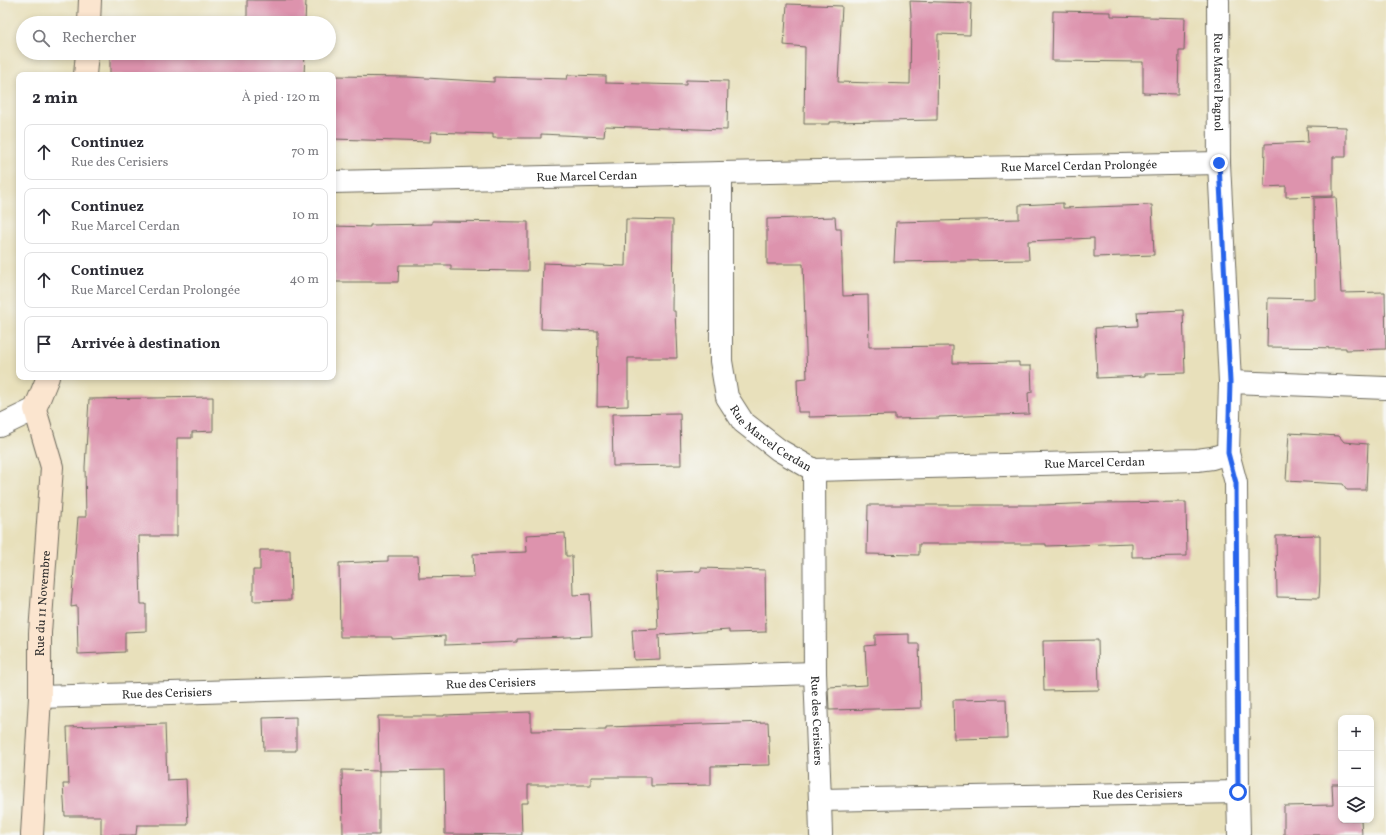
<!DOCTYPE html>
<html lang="fr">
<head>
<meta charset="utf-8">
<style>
  body { margin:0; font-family:Vollkorn,serif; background:#f2f2f3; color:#2b2b33 }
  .controls { position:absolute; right:12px; bottom:12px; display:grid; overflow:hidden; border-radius:8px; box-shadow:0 2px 6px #0003 }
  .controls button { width:36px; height:36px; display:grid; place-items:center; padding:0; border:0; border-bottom:1px solid #e1e1e2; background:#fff; color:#2b2b33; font:20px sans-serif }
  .stop { position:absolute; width:12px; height:12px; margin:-9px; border:3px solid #2563eb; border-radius:50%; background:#fff }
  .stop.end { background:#2563eb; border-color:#fff; box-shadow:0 1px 4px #0008 }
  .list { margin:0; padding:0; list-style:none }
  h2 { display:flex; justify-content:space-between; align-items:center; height:52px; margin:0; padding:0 16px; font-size:17px }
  h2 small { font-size:13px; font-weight:400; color:#7c7c81 }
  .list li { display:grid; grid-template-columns:26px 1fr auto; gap:12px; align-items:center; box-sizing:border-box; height:56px; margin:0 8px 8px; padding:0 8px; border:1px solid #e1e1e2; border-radius:8px }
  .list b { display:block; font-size:15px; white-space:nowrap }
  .list p { margin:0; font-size:13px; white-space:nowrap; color:#7c7c81 }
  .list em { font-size:13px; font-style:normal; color:#7c7c81 }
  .icon { flex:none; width:22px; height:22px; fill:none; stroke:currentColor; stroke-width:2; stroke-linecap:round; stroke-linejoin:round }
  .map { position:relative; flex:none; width:1386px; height:835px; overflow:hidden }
  .search { position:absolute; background:#fff; box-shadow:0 2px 6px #0003; left:16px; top:16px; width:320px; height:44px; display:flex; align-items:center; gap:10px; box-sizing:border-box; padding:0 14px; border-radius:22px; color:#7c7c81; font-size:15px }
  .panel { position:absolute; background:#fff; box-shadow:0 2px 6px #0003; left:16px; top:72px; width:320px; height:308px; border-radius:8px }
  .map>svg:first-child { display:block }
  .building { fill:#dd93ad }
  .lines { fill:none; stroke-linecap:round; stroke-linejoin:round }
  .street-casing { stroke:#6d6a5d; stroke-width:24 }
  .secondary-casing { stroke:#6d6a5d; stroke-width:24 }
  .street { stroke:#fff; stroke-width:22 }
  .secondary { stroke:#fbe5cf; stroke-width:22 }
  .route { stroke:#2563eb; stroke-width:5 }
  .labels { text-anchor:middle; stroke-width:4; stroke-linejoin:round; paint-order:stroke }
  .street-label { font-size:12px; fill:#2b2b2b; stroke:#f6f6f2 }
</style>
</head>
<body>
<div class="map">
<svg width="1386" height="835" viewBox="0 0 1386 835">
  <rect width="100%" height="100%" fill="#f6f6f2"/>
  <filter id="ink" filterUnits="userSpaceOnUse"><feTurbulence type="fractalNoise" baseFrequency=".025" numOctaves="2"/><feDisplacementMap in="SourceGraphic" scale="8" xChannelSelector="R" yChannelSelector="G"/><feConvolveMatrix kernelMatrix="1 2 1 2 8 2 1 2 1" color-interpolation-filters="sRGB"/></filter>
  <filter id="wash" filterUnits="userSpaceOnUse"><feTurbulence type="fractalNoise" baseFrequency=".012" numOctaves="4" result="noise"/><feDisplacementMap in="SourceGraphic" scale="16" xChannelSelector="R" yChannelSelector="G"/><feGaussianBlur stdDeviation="0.9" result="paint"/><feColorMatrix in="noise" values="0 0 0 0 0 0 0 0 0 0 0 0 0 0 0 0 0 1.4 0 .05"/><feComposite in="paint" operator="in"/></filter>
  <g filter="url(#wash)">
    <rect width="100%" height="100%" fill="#e8e0bb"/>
    <g id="blocks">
      <g class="building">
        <polygon points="247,0 306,0 305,23 247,23"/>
        <polygon points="910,1 971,3 970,35 938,34 937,120 830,122 830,124 804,124 805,47 784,45 787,4 842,6 838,82 910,84 911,15"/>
        <polygon points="1053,11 1111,12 1111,16 1185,18 1184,51 1179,51 1178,94 1143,93 1143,62 1052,61"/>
        <polygon points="111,21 213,23 111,23"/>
        <polygon points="110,53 305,53 304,75 110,75"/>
        <polygon points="568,75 606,76 606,83 686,85 686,80 728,81 727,130 605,126 604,137 541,134 541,138 493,138 493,134 431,132 430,142 333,139 333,76 409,77 494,82 494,77 567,79"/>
        <polygon points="1307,126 1346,127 1346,157 1333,157 1333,196 1286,197 1286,186 1264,187 1265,144 1308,142"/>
        <polygon points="1336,197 1341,293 1385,292 1386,349 1346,350 1346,348 1267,347 1268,298 1315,299 1314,198"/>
        <polygon points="1063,203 1063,208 1152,205 1154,255 1094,257 1094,238 1028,241 1029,260 894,262 896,222 1019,219 1019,205"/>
        <polygon points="835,217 836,229 841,229 843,296 868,295 869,347 953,346 953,363 1019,362 1019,366 1031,366 1032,392 1028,393 1029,414 939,417 939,418 895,419 895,415 809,417 809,412 798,412 797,379 807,378 803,264 767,264 767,219"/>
        <polygon points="626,219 673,220 672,311 675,311 677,358 628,358 628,406 597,407 598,331 541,329 543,263 625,266"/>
        <polygon points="432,221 528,222 528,271 451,270 451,265 399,265 398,282 334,282 335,275 333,274 333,226 370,227 370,225 432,224"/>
        <polygon points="1183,310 1185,373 1145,374 1145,376 1097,378 1095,328 1138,326 1137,312"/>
        <polygon points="213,397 213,431 192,432 192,438 177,438 177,536 139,536 141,604 146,604 146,631 125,632 125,652 78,654 77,606 71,607 78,517 86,517 85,467 89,399"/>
        <polygon points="680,413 681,465 613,466 612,414"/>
        <polygon points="1289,433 1339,436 1344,442 1368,444 1366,490 1347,490 1343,484 1286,481"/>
        <polygon points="1186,502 1187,556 1132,557 1132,543 1046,546 1046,544 919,544 919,555 867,554 868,505 1045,505 1100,503"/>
        <polygon points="565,533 566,556 572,556 573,595 590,594 592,636 517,639 517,642 445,645 445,636 392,639 392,637 340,637 339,563 388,561 388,556 418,556 419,578 474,577 473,554 527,552 526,535"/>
        <polygon points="1320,535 1320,581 1319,598 1277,597 1276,536"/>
        <polygon points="260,550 290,550 291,600 253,601 253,570 260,570"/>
        <polygon points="701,568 765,570 766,632 729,633 729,630 659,635 660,659 634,660 632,630 658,629 656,573 701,571"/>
        <polygon points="909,634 909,644 919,644 921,708 829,710 828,687 867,685 865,646 875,645 875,635"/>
        <polygon points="1098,640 1099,690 1044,691 1043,641"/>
        <polygon points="1006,699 1007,738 954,739 953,700"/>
        <polygon points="531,712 531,731 606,730 606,727 768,722 770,765 711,766 711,785 651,786 651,777 591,777 591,785 528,785 528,803 521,803 522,835 445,834 444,770 379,771 378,716 444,716 444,715"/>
        <polygon points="296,717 296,751 264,751 263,718"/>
        <polygon points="165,724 167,780 186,779 188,825 137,825 136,835 101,835 101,816 65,816 63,784 69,784 67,727"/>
        <polygon points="342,770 379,771 379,835 343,835"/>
        <polygon points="1332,784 1341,784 1341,820 1361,820 1362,835 1284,835 1284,806 1333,805"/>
      </g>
    </g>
  </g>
  <g filter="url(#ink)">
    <use href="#blocks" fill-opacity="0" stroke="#6d6a5d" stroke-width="1"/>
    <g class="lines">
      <defs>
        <g id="street">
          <path id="s1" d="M 1218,0 L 1219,163"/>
          <path id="s2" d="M 721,173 L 1219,163 L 1230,382"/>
          <path id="s3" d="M 333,182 L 721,173 L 721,361 L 727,397 L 743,422 L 779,450 L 814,470 L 1197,460 L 1212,458 L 1228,453 L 1230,382 L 1386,388"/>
          <polyline points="0,426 35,409"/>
          <polyline points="814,470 815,673"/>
          <path id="s4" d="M 40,697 L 815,673 L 820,800 L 1238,792 L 1236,483 L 1228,453"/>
          <polyline points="1238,792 1239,835"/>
          <polyline points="820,800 821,835"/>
        </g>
        <g id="secondary">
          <polyline points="89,23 90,0"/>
          <polyline points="85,75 87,53"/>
          <path id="s5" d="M 32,835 L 40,697 L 40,633 L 52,467 L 35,409 L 48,377"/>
        </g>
      </defs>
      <use href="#street" class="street-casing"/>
      <use href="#secondary" class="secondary-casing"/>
      <use href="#street" class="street"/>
      <use href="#secondary" class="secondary"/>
    </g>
  </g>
  <g class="lines" filter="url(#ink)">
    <polyline class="route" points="1219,163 1230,382 1228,453 1236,483 1238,792"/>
  </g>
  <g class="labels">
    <g class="street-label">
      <text dy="4" stroke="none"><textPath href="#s1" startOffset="82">Rue Marcel Pagnol</textPath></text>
      <text dy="4" stroke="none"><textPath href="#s2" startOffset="358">Rue Marcel Cerdan Prolongée</textPath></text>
      <text dy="4" stroke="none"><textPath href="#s3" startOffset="254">Rue Marcel Cerdan</textPath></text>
      <text dy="4" stroke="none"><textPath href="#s3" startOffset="674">Rue Marcel Cerdan</textPath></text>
      <text dy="4" stroke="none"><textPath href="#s3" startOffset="1009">Rue Marcel Cerdan</textPath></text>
      <text dy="4" stroke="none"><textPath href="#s5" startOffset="232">Rue du 11 Novembre</textPath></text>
      <text dy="4" stroke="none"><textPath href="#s4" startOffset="451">Rue des Cerisiers</textPath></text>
      <text dy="4" stroke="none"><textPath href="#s4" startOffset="127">Rue des Cerisiers</textPath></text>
      <text dy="4" stroke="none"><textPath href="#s4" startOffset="823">Rue des Cerisiers</textPath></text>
      <text dy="4" stroke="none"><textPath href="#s4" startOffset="1220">Rue des Cerisiers</textPath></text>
    </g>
  </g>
</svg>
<div class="controls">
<button>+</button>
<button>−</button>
<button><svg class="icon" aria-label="layers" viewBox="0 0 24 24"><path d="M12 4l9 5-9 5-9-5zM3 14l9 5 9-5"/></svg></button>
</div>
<div class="stop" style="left:1238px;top:792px"></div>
<div class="stop end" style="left:1219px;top:163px"></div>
<div class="search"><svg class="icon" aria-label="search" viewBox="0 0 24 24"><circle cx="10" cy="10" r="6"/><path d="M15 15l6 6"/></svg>Rechercher</div>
<section class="panel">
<h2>2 min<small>À pied · 120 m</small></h2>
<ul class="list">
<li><svg class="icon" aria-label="ahead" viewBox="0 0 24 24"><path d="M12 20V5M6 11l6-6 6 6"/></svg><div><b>Continuez</b><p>Rue des Cerisiers</p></div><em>70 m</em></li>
<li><svg class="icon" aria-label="ahead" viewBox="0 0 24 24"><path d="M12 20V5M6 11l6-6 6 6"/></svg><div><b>Continuez</b><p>Rue Marcel Cerdan</p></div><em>10 m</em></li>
<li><svg class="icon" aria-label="ahead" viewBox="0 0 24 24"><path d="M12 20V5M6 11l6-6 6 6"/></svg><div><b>Continuez</b><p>Rue Marcel Cerdan Prolongée</p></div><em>40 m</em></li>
<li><svg class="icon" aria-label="arrive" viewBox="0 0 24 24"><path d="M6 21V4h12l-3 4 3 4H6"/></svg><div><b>Arrivée à destination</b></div></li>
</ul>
</section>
</div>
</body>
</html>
